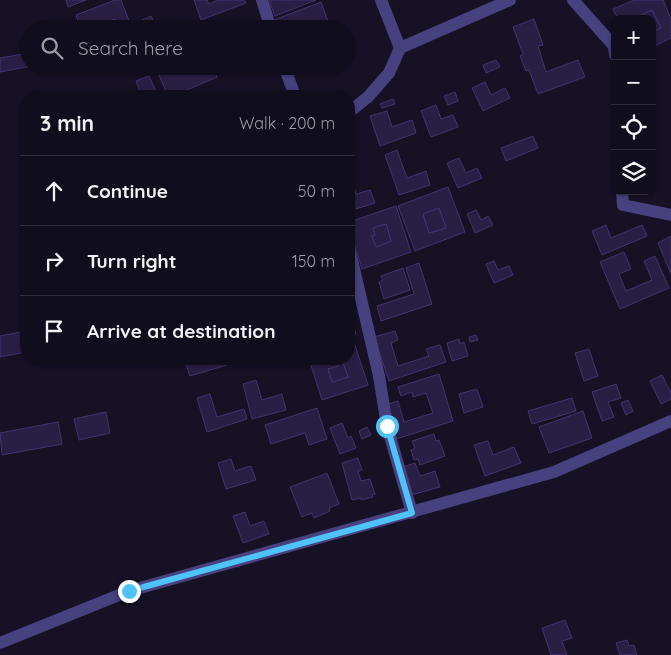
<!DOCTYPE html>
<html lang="en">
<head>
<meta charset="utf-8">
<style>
  body { margin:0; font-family:Quicksand,sans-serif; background:#191625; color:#f1f3f6 }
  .controls { position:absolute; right:15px; top:15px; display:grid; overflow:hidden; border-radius:10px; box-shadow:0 1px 4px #0004 }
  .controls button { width:45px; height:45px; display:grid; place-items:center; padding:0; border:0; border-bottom:1px solid #302d3b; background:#100d1c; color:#f1f3f6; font:25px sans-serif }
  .stop { position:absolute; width:15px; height:15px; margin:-11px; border:4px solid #4fc3f7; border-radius:50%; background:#fff }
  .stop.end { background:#4fc3f7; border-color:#fff; box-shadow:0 1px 5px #0008 }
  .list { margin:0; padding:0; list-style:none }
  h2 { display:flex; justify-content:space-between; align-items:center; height:65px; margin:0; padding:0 20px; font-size:21px }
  h2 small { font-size:16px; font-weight:400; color:#9c9ca3 }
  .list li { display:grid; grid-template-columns:32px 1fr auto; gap:15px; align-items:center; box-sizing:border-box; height:70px; padding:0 20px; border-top:1px solid #302d3b }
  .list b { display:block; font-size:19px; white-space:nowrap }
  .list em { font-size:16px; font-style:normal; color:#9c9ca3 }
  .icon { flex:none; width:28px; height:28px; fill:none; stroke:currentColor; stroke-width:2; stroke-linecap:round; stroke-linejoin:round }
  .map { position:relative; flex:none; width:671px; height:655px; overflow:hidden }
  .search { position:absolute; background:#100d1c; box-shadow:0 1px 4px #0004; left:20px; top:20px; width:335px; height:55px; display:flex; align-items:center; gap:12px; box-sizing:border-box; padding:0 18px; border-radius:28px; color:#9c9ca3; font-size:19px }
  .panel { position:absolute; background:#100d1c; box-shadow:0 1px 4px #0004; left:20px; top:90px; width:335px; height:275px; border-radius:20px }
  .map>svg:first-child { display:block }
  .building { fill:#291f44; stroke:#42336e; fill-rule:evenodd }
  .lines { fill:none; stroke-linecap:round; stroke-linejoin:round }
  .minor { stroke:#47417f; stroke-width:12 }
  .route { stroke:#4fc3f7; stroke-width:6 }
</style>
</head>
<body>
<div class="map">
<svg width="671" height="655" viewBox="0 0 671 655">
  <rect width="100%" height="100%" fill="#161125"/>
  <g class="building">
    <polygon points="66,0 86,0 68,7"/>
    <polygon points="115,0 121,0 132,29 119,29 115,19 97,27 98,29 81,29 76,15"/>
    <polygon points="194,0 207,0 209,4 218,0 244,0 246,3 201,20"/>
    <polygon points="269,0 316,0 275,16"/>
    <polygon points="634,0 663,0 671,19 671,38 652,47 652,32 661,28 652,10 636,19 618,19 613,9"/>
    <polygon points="321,2 329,24 316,29 313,27 309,29 278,29 274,20"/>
    <polygon points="652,10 661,28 652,32 652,19 635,18"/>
    <polygon points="151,16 154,23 158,22 161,29 141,29 138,22"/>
    <polygon points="115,19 119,29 98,29 97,27"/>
    <polygon points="534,19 543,45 538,46 546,72 578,60 585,77 538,94 529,70 526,71 520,56 523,54 513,27"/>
    <polygon points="29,53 29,66 32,66 0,72 0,58"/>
    <polygon points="496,60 500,67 486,73 483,65"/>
    <polygon points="155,66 181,66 184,73 196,68 195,66 213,66 217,77 173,96 168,96"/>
    <polygon points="181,66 195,66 196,68 184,73"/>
    <polygon points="149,76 158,96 137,96 141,94 136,81"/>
    <polygon points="485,82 491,95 505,88 510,98 483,111 472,88"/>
    <polygon points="220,91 222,96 207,96"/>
    <polygon points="455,92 458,101 448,105 444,96"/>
    <polygon points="393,99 395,104 382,108 380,104"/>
    <polygon points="436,105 441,119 453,115 458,127 431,137 421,111"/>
    <polygon points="387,111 392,127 412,120 416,133 380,146 370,116"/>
    <polygon points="533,136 538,148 506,161 501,148"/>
    <polygon points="397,150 407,178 426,171 430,185 399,195 385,155"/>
    <polygon points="459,158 466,173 477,168 482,178 458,188 447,163"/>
    <polygon points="352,181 356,194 370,190 375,203 349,211 349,182"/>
    <path d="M 448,187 L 465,232 L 415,251 L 398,206 ZM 439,208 L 446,228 L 429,233 L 423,214 Z"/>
    <path d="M 396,206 L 411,252 L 362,269 L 349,228 L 349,222 ZM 386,224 L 391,241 L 376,247 L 372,236 L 375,235 L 373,228 Z"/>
    <polygon points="439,208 446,228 429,233 423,214"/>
    <polygon points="476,210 481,220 488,216 493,225 475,233 467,214"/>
    <polygon points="386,224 391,241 376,247 372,236 375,235 373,228"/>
    <polygon points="606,225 611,238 642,225 647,236 602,255 592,231"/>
    <polygon points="671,236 671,274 658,243"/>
    <polygon points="624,252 631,269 619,274 626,291 652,280 644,261 655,256 669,288 620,309 600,262"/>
    <polygon points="494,261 498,270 509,266 513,275 494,283 486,264"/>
    <polygon points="419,263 432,304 381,321 377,306 414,294 406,268"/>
    <polygon points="403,268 410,290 384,299 379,282 383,280 381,276"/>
    <polygon points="353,324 356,334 349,336 349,326"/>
    <polygon points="26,331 26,352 0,357 0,336"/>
    <polygon points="395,331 398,340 391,343 398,366 429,356 426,349 440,345 446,362 389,381 374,337"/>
    <polygon points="476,335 478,340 470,342 469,337"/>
    <path d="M 353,339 L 368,385 L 322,400 L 309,359 L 349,359 L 349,340 ZM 342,360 L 348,377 L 332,382 L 328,369 L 339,366 L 338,362 Z"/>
    <polygon points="459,339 460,344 464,342 468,356 452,361 447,343"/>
    <polygon points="589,349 598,376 584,381 575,353"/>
    <polygon points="184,359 239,359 240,361 190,376"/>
    <polygon points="342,360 348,377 332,382 328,369 339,366 338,362"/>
    <polygon points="439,374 453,421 396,439 385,405 398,401 404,422 433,413 426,393 413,397 412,392 401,396 398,387"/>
    <polygon points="662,375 671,393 671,399 661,404 650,381"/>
    <polygon points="256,380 262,400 282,394 286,410 252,419 243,384"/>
    <polygon points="616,384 621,398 608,402 614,417 602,421 592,392"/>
    <polygon points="477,389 483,407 464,413 459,394"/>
    <polygon points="210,394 217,417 244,409 247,419 207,432 197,398"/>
    <polygon points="572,398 576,411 532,424 528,411"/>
    <polygon points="628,400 633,411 626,415 621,403"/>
    <polygon points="317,408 327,439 309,445 305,433 271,444 265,425"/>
    <polygon points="583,411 592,438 549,453 539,427"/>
    <polygon points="106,412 110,433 79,440 74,419"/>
    <polygon points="58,422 62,444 2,455 0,433"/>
    <polygon points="342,423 348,438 351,436 356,448 340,454 330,428"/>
    <polygon points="367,427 371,435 362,439 359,431"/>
    <polygon points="434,434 436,441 439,440 445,456 420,465 418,459 414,460 411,450 415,448 412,441"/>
    <polygon points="488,441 493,455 514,447 521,463 485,476 474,445"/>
    <polygon points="358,458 362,470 358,471 361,481 370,479 375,494 372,495 373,497 361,500 361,498 352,500 342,463"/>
    <polygon points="231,459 235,471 251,466 256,480 226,489 218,463"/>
    <polygon points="415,463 420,476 435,471 440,487 411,495 403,467"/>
    <polygon points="327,473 339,504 329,508 330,511 314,518 312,513 302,517 290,487"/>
    <polygon points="245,512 250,526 264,521 269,534 243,543 233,516"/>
    <polygon points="565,620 572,638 562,641 567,655 551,655 542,628"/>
    <polygon points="627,640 629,646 634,645 637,655 620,655 616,643"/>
  </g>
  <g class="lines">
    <g class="minor">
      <polyline points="262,0 271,29"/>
      <polyline points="381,0 400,48"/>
      <polyline points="573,0 614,46 615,55"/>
      <polyline points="284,66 295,96"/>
      <polyline points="349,112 368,97 389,73 400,48 510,0"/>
      <polyline points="622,191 623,205 671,215"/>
      <polyline points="349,247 379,376 387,426 412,513"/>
      <polyline points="0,643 129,591 554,472 671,421"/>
    </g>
  </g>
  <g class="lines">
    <polyline class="route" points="129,591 412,513 387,426"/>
  </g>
</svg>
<div class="controls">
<button>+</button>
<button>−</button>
<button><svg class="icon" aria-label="locate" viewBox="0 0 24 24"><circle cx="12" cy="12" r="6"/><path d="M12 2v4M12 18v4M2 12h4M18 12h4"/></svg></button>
<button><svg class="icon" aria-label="layers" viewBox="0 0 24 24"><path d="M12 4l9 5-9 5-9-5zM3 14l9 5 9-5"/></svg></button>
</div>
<div class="stop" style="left:387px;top:426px"></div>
<div class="stop end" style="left:129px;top:591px"></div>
<div class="search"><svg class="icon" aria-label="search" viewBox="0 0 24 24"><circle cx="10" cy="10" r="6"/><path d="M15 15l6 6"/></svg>Search here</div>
<section class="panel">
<h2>3 min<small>Walk · 200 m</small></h2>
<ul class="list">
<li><svg class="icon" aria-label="ahead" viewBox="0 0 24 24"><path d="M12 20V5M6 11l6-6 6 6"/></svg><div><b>Continue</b></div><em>50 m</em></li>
<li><svg class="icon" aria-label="right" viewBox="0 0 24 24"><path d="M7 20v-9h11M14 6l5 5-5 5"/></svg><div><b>Turn right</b></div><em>150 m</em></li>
<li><svg class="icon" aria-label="arrive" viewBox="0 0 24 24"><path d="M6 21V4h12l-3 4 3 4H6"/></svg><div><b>Arrive at destination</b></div></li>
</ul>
</section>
</div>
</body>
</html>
